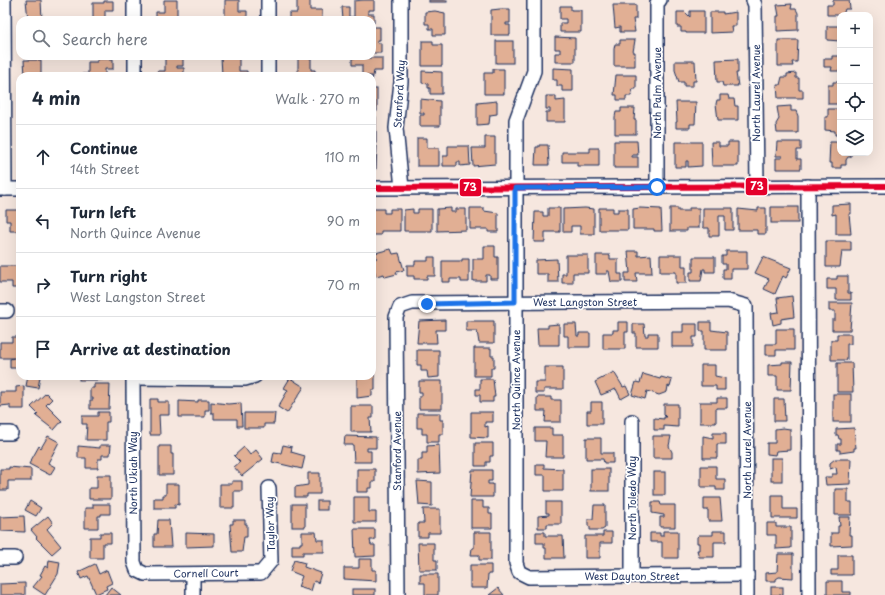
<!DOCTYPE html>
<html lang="en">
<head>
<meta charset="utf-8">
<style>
  body { margin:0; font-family:"Playpen Sans",sans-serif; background:#f2f2f3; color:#1f2937 }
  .controls { position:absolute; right:12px; top:12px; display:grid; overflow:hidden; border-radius:8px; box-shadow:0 4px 16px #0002 }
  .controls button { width:36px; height:36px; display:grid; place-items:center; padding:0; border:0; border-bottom:1px solid #e0e1e3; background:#fff; color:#1f2937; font:20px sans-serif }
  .stop { position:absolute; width:12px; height:12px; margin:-9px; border:3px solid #1a73e8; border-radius:50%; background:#fff }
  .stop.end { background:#1a73e8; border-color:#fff; box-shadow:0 1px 4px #0008 }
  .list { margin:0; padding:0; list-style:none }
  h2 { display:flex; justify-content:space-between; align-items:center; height:52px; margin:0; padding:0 16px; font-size:17px }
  h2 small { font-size:13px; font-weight:400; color:#747a83 }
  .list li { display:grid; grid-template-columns:26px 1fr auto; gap:12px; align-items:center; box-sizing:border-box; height:64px; padding:0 16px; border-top:1px solid #e0e1e3 }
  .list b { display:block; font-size:15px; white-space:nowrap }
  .list p { margin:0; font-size:13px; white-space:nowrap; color:#747a83 }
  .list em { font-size:13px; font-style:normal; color:#747a83 }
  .icon { flex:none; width:22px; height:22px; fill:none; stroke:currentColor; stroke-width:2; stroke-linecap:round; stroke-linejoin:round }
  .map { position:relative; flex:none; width:885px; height:595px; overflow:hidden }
  .search { position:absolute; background:#fff; box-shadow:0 4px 16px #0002; left:16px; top:16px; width:360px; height:44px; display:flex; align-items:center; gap:10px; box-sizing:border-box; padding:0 14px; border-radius:12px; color:#747a83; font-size:15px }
  .panel { position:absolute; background:#fff; box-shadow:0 4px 16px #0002; left:16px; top:72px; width:360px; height:308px; border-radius:12px }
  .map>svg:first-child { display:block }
  .building { fill:#e1af94; stroke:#1b2f5e }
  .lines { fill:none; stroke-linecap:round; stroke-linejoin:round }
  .minor-casing { stroke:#1b2f5e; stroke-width:16 }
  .minor { stroke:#fff; stroke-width:13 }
  .bus-1-casing { stroke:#fff; stroke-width:9 }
  .bus-1 { stroke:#e4002b; stroke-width:6 }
  .route { stroke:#1a73e8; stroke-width:5 }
  .labels { text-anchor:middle; stroke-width:3.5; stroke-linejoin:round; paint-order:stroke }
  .street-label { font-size:10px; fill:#1b2f5e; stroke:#fff }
  .line-badge { stroke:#fff; stroke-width:1.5 }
  .badge-label { font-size:11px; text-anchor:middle; font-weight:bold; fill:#fff }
</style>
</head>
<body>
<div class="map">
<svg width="885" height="595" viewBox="0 0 885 595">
  <rect width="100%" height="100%" fill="#f6e7df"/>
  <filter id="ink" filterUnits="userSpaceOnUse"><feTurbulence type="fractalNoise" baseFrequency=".025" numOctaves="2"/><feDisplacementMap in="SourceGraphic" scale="8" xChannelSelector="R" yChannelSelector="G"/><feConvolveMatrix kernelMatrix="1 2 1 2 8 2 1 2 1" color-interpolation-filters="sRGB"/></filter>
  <g filter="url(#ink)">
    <g class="building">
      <polygon points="26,0 41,0 42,20 28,20"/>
      <polygon points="164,0 177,0 177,18 156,20 156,12 164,12"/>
      <polygon points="225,0 239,0 239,11 247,11 247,20 237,20 237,17 225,18"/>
      <polygon points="297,0 310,0 310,10 322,10 322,20 289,20 289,13 297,13"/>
      <polygon points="363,0 374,0 374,10 368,10 368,14 374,14 374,23 372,20 343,20 342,7 349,7 349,17 354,17 354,1"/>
      <rect x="429" y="0" width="18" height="2"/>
      <polygon points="833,0 849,0 850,9 845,9 843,15 827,15 827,5 833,5"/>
      <polygon points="104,1 113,1 113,10 105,10 105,20 93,20 93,3 104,3"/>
      <polygon points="792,4 791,9 796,9 798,13 798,30 777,31 777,16 779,16 777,5"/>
      <polygon points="613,5 636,5 636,19 633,19 635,32 620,32 620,27 615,28"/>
      <polygon points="560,6 571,6 571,10 581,10 581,32 560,32 560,23 566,23 566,19 560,19"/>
      <polygon points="500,9 510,9 510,23 506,23 506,25 510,25 510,35 491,35 491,10"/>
      <polygon points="435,11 445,13 445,35 433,35 433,29 429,29 429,24 425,24 425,12"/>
      <polygon points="690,11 704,11 704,33 686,33 686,32 681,32 681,27 677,27 677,12 685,12 690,17"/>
      <polygon points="710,12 723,12 723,14 736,12 736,26 731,26 732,32 710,33"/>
      <polygon points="827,26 840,26 840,41 827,40"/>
      <polygon points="372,27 380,27 380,40 377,40 377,43 381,43 381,53 372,53"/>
      <polygon points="555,37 575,38 575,62 555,62 555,53 560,53 560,49 555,49"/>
      <polygon points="620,40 635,40 633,52 635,52 635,66 614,66 614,49 615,44 620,44"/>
      <polygon points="778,40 798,40 797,62 792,62 793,66 778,66"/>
      <polygon points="422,41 433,41 433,45 442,45 442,66 422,66"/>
      <rect x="496" y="41" width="17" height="22"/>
      <polygon points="832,56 840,56 840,71 831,71 832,67 824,67 824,59 832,59"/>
      <polygon points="183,57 183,66 177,66 177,68 184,68 184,76 157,76 157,71 165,71 165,58"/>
      <polygon points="221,57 239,57 239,71 247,71 247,76 219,76 222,75"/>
      <polygon points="298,58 311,58 311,70 315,70 315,76 289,76 289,73 298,73"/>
      <polygon points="352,58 382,58 382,71 374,71 372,81 372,76 362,76 362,65 352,65"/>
      <polygon points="97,59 113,59 113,69 105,69 105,76 82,76 82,74 88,74 88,62 97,62"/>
      <polygon points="738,59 738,73 736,73 738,86 723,86 722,82 717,82 716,60"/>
      <polygon points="24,60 41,60 41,76 25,76"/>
      <polygon points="675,61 695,61 696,81 693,81 693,86 684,86 684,82 679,82 675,70"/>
      <polygon points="553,68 573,69 573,91 562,91 562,86 557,86 557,80 553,80"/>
      <polygon points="493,69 504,69 504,94 484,94 484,73 493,73"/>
      <polygon points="422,71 442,72 442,94 430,94 430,88 428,88 428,84 422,83"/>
      <polygon points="796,73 796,78 799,78 799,90 803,90 803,98 778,98 777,85 780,85 782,77 787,77 787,74"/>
      <polygon points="616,75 636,75 636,89 633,89 631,96 626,96 626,100 617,100 617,95 614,95"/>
      <polygon points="833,82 840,82 839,104 828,104 828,85 833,85"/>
      <rect x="372" y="89" width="5" height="22"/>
      <polygon points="720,95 728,95 729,99 734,99 735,106 738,106 738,120 718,120 716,104 717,100 720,100"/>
      <polygon points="546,96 556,96 556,101 565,100 565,122 546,122 546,112 550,112 550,109 546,109"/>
      <polygon points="420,99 440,101 440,126 420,126 420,115 424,115 424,113 420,113"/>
      <polygon points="497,101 497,114 490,115 489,124 477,125 477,103"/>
      <polygon points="676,102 696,102 695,124 690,124 690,128 676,128 676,122 677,122"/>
      <polygon points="791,106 791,111 796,111 798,116 798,133 777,133 776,124 779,119 777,107"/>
      <polygon points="621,108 635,108 634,120 636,120 636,134 615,134 615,117 616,112 621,112"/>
      <polygon points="828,109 840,109 840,135 835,135 835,131 825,130 825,117 828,117"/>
      <rect x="372" y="117" width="4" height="26"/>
      <polygon points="485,137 495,137 495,164 473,166 472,148 485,148"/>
      <polygon points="417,138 427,138 427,148 439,148 439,166 417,166"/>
      <polygon points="614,141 637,141 638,155 632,155 632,157 638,157 638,168 614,168"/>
      <polygon points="675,142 702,142 702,166 688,167 688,161 686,161 686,167 675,167"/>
      <polygon points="711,142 719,142 719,146 728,146 728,142 738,142 738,166 712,166"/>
      <polygon points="777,142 801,142 801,150 797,150 797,159 801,159 801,169 776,169 776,158 782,158 782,156 776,156"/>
      <polygon points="830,142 840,142 840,153 851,153 851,157 848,157 846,160 846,165 841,165 841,168 832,168 832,163 829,163"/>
      <polygon points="539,145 548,145 549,165 535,165 536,147 539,147"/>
      <polygon points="372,146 377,146 376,169 372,169"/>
      <polygon points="448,146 469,146 470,165 460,166 460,162 457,162 457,166 443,166 443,156 448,156"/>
      <polygon points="590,148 599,148 599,166 577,166 577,162 562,162 562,152 590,152"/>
      <polygon points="851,204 851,214 849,214 851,234 836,234 836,214 832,215 832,205"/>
      <rect x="771" y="207" width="27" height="16"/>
      <polygon points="451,208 451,212 456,212 456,209 466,209 466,230 437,231 437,209"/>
      <polygon points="470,208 484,208 484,211 498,213 498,232 488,232 488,229 470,229"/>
      <polygon points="548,208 560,208 560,232 545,232 545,242 534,242 535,212 543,212 543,216 548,216"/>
      <polygon points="585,208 594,209 594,234 580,234 580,226 571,226 571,232 563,232 563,209"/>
      <polygon points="599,208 613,208 613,212 618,212 618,209 628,209 628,230 599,230"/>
      <polygon points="640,208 661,209 662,231 654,231 654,229 633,229 633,209"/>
      <polygon points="670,208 678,208 678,211 689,211 689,208 699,208 699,228 687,228 687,231 670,231"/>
      <polygon points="703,208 733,208 733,230 725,230 725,216 719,216 719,236 709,236 709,228 703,228"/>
      <polygon points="758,208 766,208 766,234 757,234 757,230 738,230 738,209 758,211"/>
      <polygon points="372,209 384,209 384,213 390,213 390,209 400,209 400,231 381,231 381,235 372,235"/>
      <polygon points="413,209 413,213 418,213 418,209 432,209 432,231 404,231 404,210"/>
      <polygon points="6,210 18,210 20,231 10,231 10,221 6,221"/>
      <polygon points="826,241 851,241 851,251 842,251 840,267 826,267"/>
      <polygon points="484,246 495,246 495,257 498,257 498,279 490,279 490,275 486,275 486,281 473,281 473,259 484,259"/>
      <polygon points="391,249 393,254 399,253 404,270 396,272 397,274 385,277 384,274 376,276 372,262 372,260 377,258 375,253"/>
      <polygon points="628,251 638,251 638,256 651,255 652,273 636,273 637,282 625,282 625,273 630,273"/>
      <polygon points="726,251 747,251 747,269 731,269 731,279 723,279 723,269 726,269 726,264 722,264 722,256 726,256"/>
      <polygon points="566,255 588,255 588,273 573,273 573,283 562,283 562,274 566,274"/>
      <polygon points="596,255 610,255 610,259 618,259 618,274 622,274 622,282 611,282 609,271 607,271 607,274 596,274"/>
      <polygon points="660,255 682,255 682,266 686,266 686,283 676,283 676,272 660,272"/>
      <polygon points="428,257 435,257 435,276 427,276 427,279 414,279 414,276 407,276 407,265 415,265 415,261 428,261"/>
      <polygon points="693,257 715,257 715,272 705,272 705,269 703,269 701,281 690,281 690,272 693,272"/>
      <polygon points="763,257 791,268 786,278 783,276 775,294 764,289 769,279 755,273"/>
      <polygon points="462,259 469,259 469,282 461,282 461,279 450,279 450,282 442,282 442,261 462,261"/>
      <polygon points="557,259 558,282 548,282 548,274 536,274 536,260"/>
      <polygon points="0,266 20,266 20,288 12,288 12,282 0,282"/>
      <polygon points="837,276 848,276 848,293 851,293 851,300 836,300 836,289 827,289 827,279 837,279"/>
      <polygon points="792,296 794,317 781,319 781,323 773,325 771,313 779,312 777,298"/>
      <polygon points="829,303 852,303 850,330 832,330 832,320 835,320 835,311 829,311"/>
      <polygon points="445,320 445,330 436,330 437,343 417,343 419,321"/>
      <polygon points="466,321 494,321 494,343 479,343 477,331 466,331"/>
      <polygon points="618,322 628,322 628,332 625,332 625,349 603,349 603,333 613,333 613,330 618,330"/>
      <polygon points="700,322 711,322 711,330 727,332 727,350 704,350 704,331 700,331"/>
      <polygon points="559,324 559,345 538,345 537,328 548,328 548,325"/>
      <polygon points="564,324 576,324 577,336 579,336 579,333 590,333 590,347 568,347 568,336 564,336"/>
      <polygon points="633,324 644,324 645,336 648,336 648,333 658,333 658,347 636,347 636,333 633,333"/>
      <polygon points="683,324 697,324 697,337 693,337 693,347 672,347 672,332 683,332"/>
      <polygon points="776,329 794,329 794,350 776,350 776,355 766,355 766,344 776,344"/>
      <polygon points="837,334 851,334 851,344 847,344 847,360 831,360 831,340 837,340"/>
      <polygon points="12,337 20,337 20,368 10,368 10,359 14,358 0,358 0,342 12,342"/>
      <polygon points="474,348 491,348 491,356 494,356 494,368 491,368 491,376 474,376"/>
      <polygon points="417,350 439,350 439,377 428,378 427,371 421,371 421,365 417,365"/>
      <polygon points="782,362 792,362 791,390 777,390 777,376 768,376 768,365 782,364"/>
      <polygon points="837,363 852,363 853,392 837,392"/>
      <polygon points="701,365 715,365 715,376 725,378 725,390 716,390 716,386 701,386"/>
      <polygon points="545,367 563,367 563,389 544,389 544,393 535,393 535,382 545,382"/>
      <polygon points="614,372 623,387 626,386 630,394 621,399 616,389 601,395 595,382"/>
      <polygon points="643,374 660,379 661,377 672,380 670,387 668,386 667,392 659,395 647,391 645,399 632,395 636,382 640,383"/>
      <polygon points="375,375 375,390 372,390 372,396 357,398 357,376"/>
      <polygon points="28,376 40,377 38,388 26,386"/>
      <rect x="79" y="376" width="23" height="4"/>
      <polygon points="290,378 304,387 287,413 278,407 288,390 284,388"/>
      <polygon points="480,379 493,379 495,397 493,397 493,402 480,402 480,395 476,395 476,389 480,389"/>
      <polygon points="419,381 442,381 442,409 419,409 419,396 422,396 422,392 419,392"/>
      <polygon points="94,384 110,384 109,409 90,409 90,400 93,400 93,398 90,398 90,388 94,388"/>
      <polygon points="24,386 24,409 10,409 10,405 0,406 0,392 16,392 16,387"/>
      <polygon points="46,393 52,399 46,405 62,421 54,430 36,416 38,414 31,407"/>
      <rect x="833" y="394" width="18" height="28"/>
      <polygon points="537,397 551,397 551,400 561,400 561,422 545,422 546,411 537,411"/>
      <polygon points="717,398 727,398 727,408 716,408 716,423 700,423 700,402 717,402"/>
      <polygon points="150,399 158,399 158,402 169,402 169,415 159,415 160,435 150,435"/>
      <polygon points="774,399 784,399 785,421 774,421"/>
      <polygon points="198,400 209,400 209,410 205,410 205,417 179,417 179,401 198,402"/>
      <polygon points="211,402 228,404 241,403 242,426 237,426 237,419 214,419 214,413 211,413"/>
      <polygon points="591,402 602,402 602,424 587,424 587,411 591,411"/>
      <polygon points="664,404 678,404 678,427 664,426 664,430 654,430 654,418 664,419 664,417 666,417 664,415"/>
      <polygon points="351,406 373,406 373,418 370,418 371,432 351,432"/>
      <polygon points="98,412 109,412 109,422 106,422 106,440 86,440 87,424 82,424 82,416 98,416"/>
      <polygon points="471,412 493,412 493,422 485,422 485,427 488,426 488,438 471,437"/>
      <polygon points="244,413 275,413 274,424 264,424 264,428 244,428"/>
      <polygon points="417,413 440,413 440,420 443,420 443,434 439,434 439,442 427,442 427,434 422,434 422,428 417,428"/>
      <polygon points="535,428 552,428 552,435 563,435 563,457 545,457 546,441 535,441"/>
      <polygon points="783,428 790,429 790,450 776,451 775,455 767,454 767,443 775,443 775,429"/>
      <polygon points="854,428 856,448 854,448 854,451 840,453 840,450 837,450 837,444 841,444 841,439 839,439 838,435 836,435 836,429"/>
      <polygon points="713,433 726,433 726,444 717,444 717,458 703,458 703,436 713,438"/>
      <polygon points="48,436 59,442 48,463 55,467 50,475 29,464 39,446 41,448"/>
      <polygon points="345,436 376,437 376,448 367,448 367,451 371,451 371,462 354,462 353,445 344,445"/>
      <polygon points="653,436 671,436 669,446 672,452 672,458 653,458"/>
      <polygon points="586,438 601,438 601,453 613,453 613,463 604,463 603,459 586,459"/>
      <polygon points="475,443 493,443 493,456 490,456 490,462 486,462 486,466 475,466"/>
      <polygon points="100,445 111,445 110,455 102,455 102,459 98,459 98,468 86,468 86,458 78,458 78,446 100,448"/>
      <polygon points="283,445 292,447 291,452 305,456 302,469 272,462 274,452 281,453"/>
      <polygon points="439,445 440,473 418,474 418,460 422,460 422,453 427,453 427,446"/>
      <polygon points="159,446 171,446 171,454 173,454 173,475 159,475"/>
      <polygon points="244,447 250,455 256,450 263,459 242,476 234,467 240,462 234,456"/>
      <rect x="771" y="458" width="11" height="23"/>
      <polygon points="835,459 851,459 850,484 826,485 825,477 832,477 832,474 837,474 836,467 830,469 830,463"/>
      <polygon points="536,464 544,464 544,468 563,469 563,491 545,491 545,475 536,475"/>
      <polygon points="701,466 716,466 716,479 725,479 725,490 716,490 716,487 701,487"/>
      <polygon points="9,467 31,469 31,481 8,481 8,490 0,490 0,469 9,469"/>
      <polygon points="357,469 375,469 375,482 372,482 372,488 368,488 368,492 357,492"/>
      <rect x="591" y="469" width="18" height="22"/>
      <polygon points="472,470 492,470 492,481 488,481 488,484 493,484 493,497 470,497"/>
      <rect x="654" y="472" width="11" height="23"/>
      <polygon points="308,473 320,473 320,494 307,494 307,497 295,497 295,487 308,485"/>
      <polygon points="97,475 111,475 111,499 89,499 89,488 97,488"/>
      <polygon points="232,481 242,481 242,491 234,491 234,508 220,508 220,484 232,484"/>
      <polygon points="417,481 432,482 432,506 419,505"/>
      <polygon points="166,484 179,484 179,505 175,504 175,508 154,508 154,498 163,498 163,495 166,495"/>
      <polygon points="835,489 848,489 848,502 852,502 852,515 835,515"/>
      <polygon points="772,495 783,495 783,509 797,509 797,518 772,518"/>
      <polygon points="354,497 369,497 369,512 376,512 376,522 354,522"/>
      <polygon points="704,498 720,498 722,521 708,521 708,510 704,510"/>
      <polygon points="30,501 41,508 36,516 25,510"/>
      <rect x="317" y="501" width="10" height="9"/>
      <polygon points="471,501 483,501 483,508 489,508 489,514 492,514 492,528 471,528"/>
      <polygon points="546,502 561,502 561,524 547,524 547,528 538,528 538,516 549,515 549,513 546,513"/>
      <polygon points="652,502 660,502 661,505 675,505 675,527 660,527 660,517 664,517 664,515 652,513"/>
      <polygon points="93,504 110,504 110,514 101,514 101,516 98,516 98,528 85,528 85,508 93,508"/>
      <rect x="292" y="504" width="13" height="23"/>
      <polygon points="594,505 605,505 605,528 602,530 590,530 590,527 588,526 588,519 593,519"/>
      <polygon points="423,509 440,509 440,533 428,533 428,537 418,537 418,523 424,523"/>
      <polygon points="24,516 25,532 0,531 0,517"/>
      <polygon points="48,516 53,523 47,529 61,546 52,554 36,538 37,537 31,530"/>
      <polygon points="839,517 850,517 849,535 852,535 852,545 831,546 831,533 838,533 838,526 840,526"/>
      <polygon points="158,520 169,520 171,547 154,547 154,534 157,534"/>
      <polygon points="233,520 245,520 245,524 247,524 247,537 244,537 242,552 232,552 230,524 233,524"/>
      <polygon points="767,523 776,523 776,527 791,527 791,548 776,549 776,535 767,535"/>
      <polygon points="354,529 375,529 375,540 370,540 371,545 375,545 375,556 355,557"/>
      <polygon points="663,531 678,531 678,558 662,558 662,542 650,542 650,533 660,533 660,536 663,536"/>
      <polygon points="713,531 726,531 726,542 714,542 714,557 699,557 697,550 699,550 699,543 697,543 697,537 699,535 713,535"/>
      <polygon points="302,532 316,532 317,540 324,540 324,552 303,552 303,555 292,555 292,545 300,545 300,543 302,543"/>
      <polygon points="474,532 491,532 491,560 479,560 479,555 471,555 472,548 474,548"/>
      <polygon points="536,532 545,532 545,536 563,536 564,558 546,558 546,548 544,548 544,543 536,543"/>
      <polygon points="603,532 612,532 612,543 600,543 600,558 585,558 585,536 603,536"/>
      <polygon points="100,533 111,533 111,543 103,543 103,558 90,558 90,537 100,537"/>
      <polygon points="186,533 214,534 214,546 186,547"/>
      <polygon points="418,543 434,543 434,560 437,560 437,570 419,570"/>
      <polygon points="778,554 793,554 793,578 779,577 776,579 776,581 766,581 766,573 777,572"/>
      <polygon points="838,555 852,555 852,575 831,575 831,570 838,570"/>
      <polygon points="359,559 372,559 372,570 376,570 376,581 344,579 344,568 359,568"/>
      <polygon points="49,560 60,562 58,574 45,595 33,587 42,576 40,575 45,566 48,568"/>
      <polygon points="294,560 305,563 304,567 321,573 318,583 314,581 311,591 298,587 302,576 290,571"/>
      <polygon points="95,564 99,574 107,570 112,583 106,586 107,589 96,594 88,576 81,579 78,572"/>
      <polygon points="470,565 491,565 491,574 488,574 487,588 470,588"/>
      <polygon points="420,574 438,574 438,595 425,595 425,583 420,583"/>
      <polygon points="827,581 842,581 842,592 851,592 851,595 827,595"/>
      <polygon points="25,583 25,595 0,595 0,584"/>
      <polygon points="111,587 121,595 105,595"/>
      <rect x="771" y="587" width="12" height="8"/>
      <polygon points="498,588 504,595 489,595"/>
      <rect x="352" y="589" width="23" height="6"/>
    </g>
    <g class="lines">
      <defs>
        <g id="minor">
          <polyline points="4,0 5,189"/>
          <polyline points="134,0 134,20"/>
          <polyline points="268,0 268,20"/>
          <polyline points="401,0 401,82 396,128 402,188"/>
          <polyline points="534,0 534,71 516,120 516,563 519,572 529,577 747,575"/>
          <polyline points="753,0 755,5 757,186"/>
          <polyline points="135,56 135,76"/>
          <polyline points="268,56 268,76"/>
          <polyline points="808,186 809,595"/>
          <polyline points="657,187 657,3 660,0"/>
          <polyline points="372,188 885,186"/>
          <polyline points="0,189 20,189"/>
          <polyline points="0,311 7,311"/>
          <polyline points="133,376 134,562 137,570 145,574 261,573 271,561 269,488"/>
          <polyline points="133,378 245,379 255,376"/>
          <polyline points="632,421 632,576"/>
          <polyline points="0,433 11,433"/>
          <polyline points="0,558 15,558"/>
          <polyline points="193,595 193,574"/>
          <polyline points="398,595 396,317 400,307 412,303 728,301 746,306 747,595"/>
        </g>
      </defs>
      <use href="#minor" class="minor-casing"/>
      <use href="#minor" class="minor"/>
      <defs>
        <polyline id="bus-1" points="372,188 885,186"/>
      </defs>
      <use href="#bus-1" class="bus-1-casing"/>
      <use href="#bus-1" class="bus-1"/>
    </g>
  </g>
  <g class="lines" filter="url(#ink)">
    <polyline class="route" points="427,304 515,302 515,188 657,187"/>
  </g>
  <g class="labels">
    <g class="street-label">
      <text transform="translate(657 93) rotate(-90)" y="4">North Palm Avenue</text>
      <text transform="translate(756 93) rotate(-90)" y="4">North Laurel Avenue</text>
      <text transform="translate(399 94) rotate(-87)" y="4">Stanford Way</text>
      <text x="585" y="306">West Langston Street</text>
      <text transform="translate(516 380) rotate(-90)" y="4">North Quince Avenue</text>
      <text transform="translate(747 450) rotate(-90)" y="4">North Laurel Avenue</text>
      <text transform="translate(397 451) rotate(-90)" y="4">Stanford Avenue</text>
      <text transform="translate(133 473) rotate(-90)" y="4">North Ukiah Way</text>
      <text transform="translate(632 498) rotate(-90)" y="4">North Toledo Way</text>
      <text transform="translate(270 524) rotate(-92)" y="4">Taylor Way</text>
      <text transform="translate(206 573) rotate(-1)" y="4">Cornell Court</text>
      <text x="632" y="580">West Dayton Street</text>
    </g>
  </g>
  <g class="line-badge">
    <rect x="745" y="177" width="23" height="19" rx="4" fill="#e4002b"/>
    <rect x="459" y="178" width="23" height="19" rx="4" fill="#e4002b"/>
  </g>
  <g class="badge-label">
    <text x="757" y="190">73</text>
    <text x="470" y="191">73</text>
  </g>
</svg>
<div class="controls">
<button>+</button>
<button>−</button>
<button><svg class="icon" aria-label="locate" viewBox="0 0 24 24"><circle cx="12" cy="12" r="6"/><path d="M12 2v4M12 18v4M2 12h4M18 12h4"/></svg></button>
<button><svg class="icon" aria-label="layers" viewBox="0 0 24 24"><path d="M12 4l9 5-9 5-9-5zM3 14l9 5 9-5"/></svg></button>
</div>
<div class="stop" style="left:657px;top:187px"></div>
<div class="stop end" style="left:427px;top:304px"></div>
<div class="search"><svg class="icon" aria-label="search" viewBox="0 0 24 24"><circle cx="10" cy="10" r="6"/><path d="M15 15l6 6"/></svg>Search here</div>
<section class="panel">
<h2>4 min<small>Walk · 270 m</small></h2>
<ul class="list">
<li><svg class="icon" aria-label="ahead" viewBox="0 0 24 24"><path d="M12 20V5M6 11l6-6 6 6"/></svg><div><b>Continue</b><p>14th Street</p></div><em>110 m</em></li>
<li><svg class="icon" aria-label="left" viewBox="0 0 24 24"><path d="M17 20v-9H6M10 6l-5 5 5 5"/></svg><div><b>Turn left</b><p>North Quince Avenue</p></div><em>90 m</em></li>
<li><svg class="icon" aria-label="right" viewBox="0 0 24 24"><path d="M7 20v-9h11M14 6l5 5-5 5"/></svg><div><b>Turn right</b><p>West Langston Street</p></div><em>70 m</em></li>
<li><svg class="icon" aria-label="arrive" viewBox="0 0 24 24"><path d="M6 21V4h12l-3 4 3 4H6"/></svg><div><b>Arrive at destination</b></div></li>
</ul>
</section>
</div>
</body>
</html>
